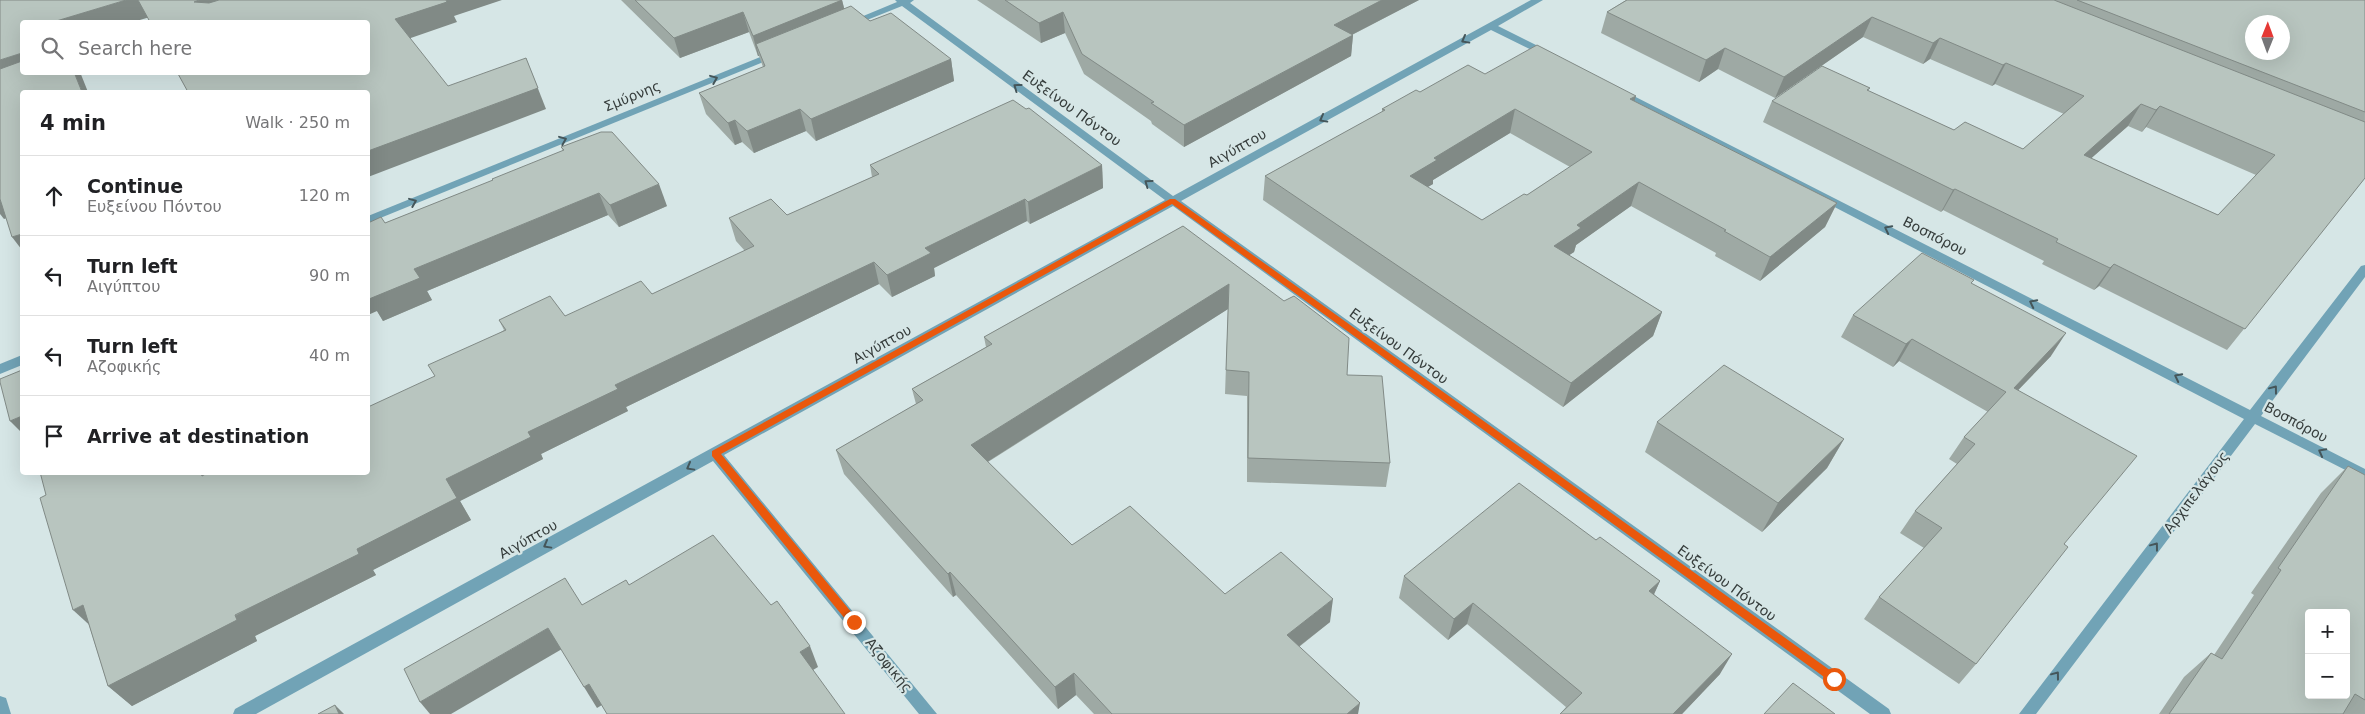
<!DOCTYPE html>
<html lang="en">
<head>
<meta charset="utf-8">
<style>
  body { margin:0; font-family:"DejaVu Sans",sans-serif; background:#f6f6f6; color:#202124 }
  .controls { position:absolute; right:15px; bottom:15px; display:grid; overflow:hidden; border-radius:5px; box-shadow:0 5px 20px #0002 }
  .controls button { width:45px; height:45px; display:grid; place-items:center; padding:0; border:0; border-bottom:1px solid #e0e0e0; background:#fff; color:#202124; font:25px sans-serif }
  .compass { position:absolute; left:2245px; top:15px; width:45px; height:45px; border-radius:50%; background:#fff; box-shadow:0 5px 20px #0002; rotate:1deg }
  .stop { position:absolute; width:15px; height:15px; margin:-11px; border:4px solid #ea580c; border-radius:50%; background:#fff }
  .stop.end { background:#ea580c; border-color:#fff; box-shadow:0 1px 5px #0008 }
  .list { margin:0; padding:0; list-style:none }
  h2 { display:flex; justify-content:space-between; align-items:center; height:65px; margin:0; padding:0 20px; font-size:21px }
  h2 small { font-size:16px; font-weight:400; color:#757577 }
  .list li { display:grid; grid-template-columns:32px 1fr auto; gap:15px; align-items:center; box-sizing:border-box; height:80px; padding:0 20px; border-top:1px solid #e0e0e0 }
  .list b { display:block; font-size:19px; white-space:nowrap }
  .list p { margin:0; font-size:16px; white-space:nowrap; color:#757577 }
  .list em { font-size:16px; font-style:normal; color:#757577 }
  .icon { flex:none; width:28px; height:28px; fill:none; stroke:currentColor; stroke-width:2; stroke-linecap:round; stroke-linejoin:round }
  .map { position:relative; flex:none; width:2365px; height:714px; overflow:hidden }
  .search { position:absolute; background:#fff; box-shadow:0 5px 20px #0002; left:20px; top:20px; width:350px; height:55px; display:flex; align-items:center; gap:12px; box-sizing:border-box; padding:0 18px; border-radius:5px; color:#757577; font-size:19px }
  .panel { position:absolute; background:#fff; box-shadow:0 5px 20px #0002; left:20px; top:90px; width:350px; height:385px; border-radius:5px }
  .map>svg:first-child { display:block }
  .lines { fill:none; stroke-linecap:round; stroke-linejoin:round }
  .street { fill:#71a3b6; fill-rule:evenodd }
  .wall { fill:#9ea9a4; fill-rule:evenodd }
  .shaded-wall { fill:#818a86 }
  .building { fill:#b8c5bf; stroke:#818a86; fill-rule:evenodd }
  .oneway { stroke:#45565a }
  .route { fill:#ea580c }
  .labels { text-anchor:middle; stroke-width:4.5; stroke-linejoin:round; paint-order:stroke }
  .street-label { font-size:14px; fill:#363d3c; stroke:#d6e6e6 }
</style>
</head>
<body>
<div class="map">
<svg width="2365" height="714" viewBox="0 0 2365 714">
  <rect width="100%" height="100%" fill="#d6e6e6"/>
  <g class="lines">
    <g class="street">
      <polygon points="895,0 914,0 910,3 1173,196 1531,0 1543,0 1498,26 1550,52 1550,56 1544,56 1491,30 1181,201 1889,709 1891,714 1870,714 1173,206 724,455 937,714 919,714 713,461 256,714 233,714 235,709 1165,200 902,6 852,26 846,26 844,24 897,2"/>
      <polygon points="775,51 780,54 778,56 368,223 368,216"/>
      <polygon points="1620,89 2250,410 2361,266 2365,265 2365,277 2261,416 2365,469 2365,480 2255,424 2036,714 2019,714 2244,419 1616,94 1615,92"/>
      <polygon points="22,355 22,365 0,374 0,364"/>
      <polygon points="0,696 6,698 11,714 0,714"/>
    </g>
  </g>
  <g class="wall">
    <polygon points="621,0 842,0 844,8 951,59 954,81 816,141 806,131 754,153 742,142 735,145 706,114 699,93 763,67 759,56 758,56 749,32 680,58"/>
    <polygon points="977,0 1419,0 1352,35 1353,35 1351,56 1184,147 1152,124 1151,121 1084,74 1065,33 1041,43"/>
    <path d="M 1626,0 L 2365,0 L 2365,178 L 2227,350 L 2099,286 L 2094,290 L 2042,264 L 2044,261 L 1943,210 L 1941,212 L 1763,122 L 1772,101 L 1870,88 L 1868,91 L 1954,130 L 2023,149 L 2064,114 L 1995,84 L 1992,86 L 1930,59 L 1923,64 L 1863,37 L 1775,98 L 1718,69 L 1699,82 L 1601,33 L 1607,12 ZM 2128,126 L 2142,132 L 2146,127 L 2256,175 L 2218,215 L 2091,158 Z"/>
    <path d="M 1485,74 L 1634,101 L 1837,203 L 1825,227 L 1760,281 L 1715,256 L 1716,253 L 1631,206 L 1576,245 L 1574,252 L 1569,255 L 1662,312 L 1653,336 L 1563,407 L 1263,200 L 1265,176 L 1382,112 L 1382,109 L 1420,92 ZM 1510,133 L 1570,167 L 1527,195 L 1482,220 L 1427,187 L 1433,184 L 1433,180 Z"/>
    <polygon points="561,147 667,206 619,227 608,215 427,291 432,300 383,321 377,311 385,223 492,181 563,151"/>
    <polygon points="870,165 1102,165 1103,188 1030,224 1027,221 934,268 935,276 892,297 879,284 626,407 628,411 541,454 543,459 460,501 471,520 373,570 376,575 255,636 257,641 132,706 108,686 89,625 46,495 368,472 435,376 504,330 499,320 565,316 652,294 745,251 736,241 729,218 787,215 872,177"/>
    <polygon points="1183,226 1347,375 1390,463 1386,487 1247,482 1247,396 1225,394 1228,309 988,462 1072,545 1225,594 1330,622 1299,647 1358,714 1094,714 1076,695 1058,709 956,595 953,597 844,474 836,450 916,404 912,389 986,347 984,337"/>
    <polygon points="1972,284 2051,356 2018,390 2064,544 1976,664 1959,684 1864,619 1879,597 1924,548 1900,533 1915,511 1957,464 1949,459 1964,437 1988,412 1899,361 1893,367 1841,337 1853,315"/>
    <polygon points="1657,422 1844,439 1827,468 1762,532 1645,452"/>
    <polygon points="2348,466 2365,475 2365,714 2159,714 2184,677 2211,653 2214,655 2254,595 2251,593 2321,493"/>
    <polygon points="1596,540 1660,581 1654,594 1720,674 1682,714 1560,714 1566,707 1467,624 1448,640 1399,598 1404,576"/>
  </g>
  <g class="shaded-wall">
    <polygon points="126,0 138,0 150,17 133,22 52,22"/>
    <polygon points="199,0 269,0 206,22 194,2"/>
    <polygon points="444,0 502,0 454,16 457,22 405,40 395,19"/>
    <polygon points="842,0 847,20 756,44 759,56 758,56 753,36"/>
    <polygon points="1382,0 1419,0 1332,45 1334,25"/>
    <polygon points="743,12 749,32 680,58 674,38"/>
    <polygon points="1063,12 1065,33 1041,43 1039,23"/>
    <polygon points="1872,17 1863,37 1775,98 1784,77"/>
    <polygon points="1353,35 1351,56 1184,147 1184,125"/>
    <polygon points="1940,38 1930,59 1923,64 1933,43"/>
    <polygon points="1725,48 1718,69 1699,82 1706,60"/>
    <polygon points="22,53 22,72 0,87 0,60"/>
    <polygon points="526,58 546,109 368,177 368,151"/>
    <polygon points="951,59 954,81 816,141 811,119"/>
    <polygon points="2006,63 1995,84 1992,86 2003,65"/>
    <polygon points="74,72 80,72 88,92 82,92"/>
    <polygon points="1636,96 1629,119 1630,99"/>
    <polygon points="2141,104 2128,126 2070,177 2084,155"/>
    <polygon points="2160,106 2146,127 2142,132 2156,110"/>
    <polygon points="800,109 806,131 754,153 747,131"/>
    <polygon points="1515,109 1510,133 1433,180 1433,184 1406,200 1410,176 1434,158"/>
    <polygon points="735,120 742,142 735,145 728,123"/>
    <polygon points="1102,165 1103,188 1030,224 1028,202"/>
    <polygon points="1639,182 1631,206 1576,245 1574,252 1547,270 1554,246 1577,225"/>
    <polygon points="659,184 667,206 619,227 610,205"/>
    <polygon points="1955,189 1943,210 1941,212 1953,190"/>
    <polygon points="599,193 608,215 427,291 432,300 383,321 377,311 368,315 368,296 414,269"/>
    <polygon points="0,195 16,215 4,219 0,214"/>
    <polygon points="1025,199 1027,221 934,268 935,276 892,297 887,275 925,248"/>
    <polygon points="1837,203 1825,227 1760,281 1770,257"/>
    <polygon points="22,234 22,250 12,237"/>
    <polygon points="874,262 879,284 626,407 628,411 541,454 543,459 460,501 471,520 373,570 376,575 255,636 257,641 132,706 108,686 357,549 446,479 528,432 615,385"/>
    <polygon points="2114,264 2099,286 2094,290 2110,268"/>
    <polygon points="1229,284 1228,309 976,469 971,445"/>
    <polygon points="1662,312 1653,336 1563,407 1571,383"/>
    <polygon points="2066,333 2051,356 1999,410 2014,388"/>
    <polygon points="1912,339 1899,361 1893,367 1906,344"/>
    <polygon points="22,416 22,433 10,421"/>
    <polygon points="1844,439 1827,468 1762,532 1778,503"/>
    <polygon points="200,472 210,472 202,476"/>
    <polygon points="950,572 956,595 953,597 948,574"/>
    <polygon points="1660,581 1650,603 1649,591"/>
    <polygon points="1333,599 1330,622 1284,658 1287,635"/>
    <polygon points="1473,603 1467,624 1448,640 1454,619"/>
    <polygon points="83,605 96,631 73,610"/>
    <polygon points="548,628 562,649 451,714 430,714 420,702"/>
    <polygon points="810,646 818,667 808,673 800,652"/>
    <polygon points="1732,654 1720,674 1682,714 1673,714"/>
    <polygon points="1074,673 1076,695 1058,709 1055,687"/>
    <polygon points="589,684 602,705 597,708 584,687"/>
    <polygon points="1360,703 1358,714 1347,714"/>
    <polygon points="335,705 344,714 339,714"/>
  </g>
  <g class="building">
    <polygon points="0,0 126,0 53,22 22,22 22,53 0,60"/>
    <polygon points="138,0 199,0 194,2 209,3 219,0 446,0 447,2 395,19 448,86 526,58 538,88 368,151 368,92 188,92 177,72 368,72 368,22 150,22"/>
    <polygon points="635,0 842,0 753,36 743,12 674,38"/>
    <polygon points="1005,0 1382,0 1334,25 1353,35 1184,125 1151,103 1154,102 1082,54 1063,12 1039,23"/>
    <path d="M 1627,0 L 2054,0 L 2365,122 L 2365,178 L 2245,329 L 2114,264 L 2110,268 L 2056,242 L 2058,239 L 1955,189 L 1953,190 L 1772,101 L 1822,66 L 1870,88 L 1867,90 L 1954,130 L 1965,122 L 2023,149 L 2084,96 L 2006,63 L 2003,65 L 1940,38 L 1933,43 L 1872,17 L 1784,77 L 1725,48 L 1706,60 L 1607,12 ZM 2141,104 L 2156,110 L 2160,106 L 2275,155 L 2218,215 L 2084,155 Z"/>
    <path d="M 2077,0 L 2365,0 L 2365,112 ZM 2252,22 L 2282,22 L 2282,52 L 2252,52 Z"/>
    <polygon points="851,6 870,21 891,13 951,59 811,119 800,109 747,131 735,120 728,123 699,93 765,66 756,44"/>
    <path d="M 1537,45 L 1636,96 L 1630,99 L 1837,203 L 1770,257 L 1724,231 L 1726,230 L 1639,182 L 1577,225 L 1581,228 L 1554,246 L 1662,312 L 1571,383 L 1265,176 L 1385,110 L 1382,109 L 1416,90 L 1420,92 L 1468,65 L 1485,74 ZM 1515,109 L 1592,152 L 1527,195 L 1524,194 L 1482,220 L 1410,176 L 1437,160 L 1434,158 Z"/>
    <polygon points="22,61 22,72 74,72 82,92 22,92 22,234 12,237 0,199 0,69"/>
    <polygon points="1013,100 1026,109 1029,108 1102,165 1028,202 1025,199 925,248 931,253 887,275 874,262 615,385 618,389 528,432 531,437 446,479 457,498 357,549 359,554 235,615 237,620 108,686 83,605 73,610 40,498 46,495 40,472 200,472 202,476 209,472 368,472 368,407 435,376 428,365 506,330 499,320 550,296 565,316 641,281 652,294 754,246 729,218 771,199 787,215 879,174 870,165"/>
    <polygon points="601,132 612,132 659,184 610,205 599,193 414,269 420,278 369,299 368,296 368,223 381,217 385,223 493,180 492,179 564,150 561,147"/>
    <polygon points="1183,226 1284,301 1294,296 1349,338 1347,375 1382,376 1390,463 1248,458 1249,372 1226,370 1229,284 971,445 1072,545 1130,506 1225,594 1281,552 1333,599 1287,635 1360,703 1347,714 1112,714 1074,673 1055,687 950,572 948,574 836,450 923,400 912,389 992,344 984,337"/>
    <polygon points="1922,253 1974,280 1971,283 2066,333 2014,388 2137,456 2064,544 2068,547 1976,664 1879,597 1942,528 1915,511 1975,444 1964,437 2006,392 1912,339 1906,344 1853,315"/>
    <polygon points="1724,365 1844,439 1778,503 1657,422"/>
    <polygon points="22,370 22,416 10,421 0,382 0,379"/>
    <path d="M 2348,466 L 2365,475 L 2365,700 L 2355,694 L 2343,714 L 2169,714 L 2211,653 L 2222,659 L 2281,570 L 2278,568 ZM 2309,613 L 2346,613 L 2346,695 L 2309,695 Z"/>
    <polygon points="1519,483 1596,540 1600,537 1660,581 1649,591 1732,654 1673,714 1560,714 1582,693 1473,603 1454,619 1404,576"/>
    <polygon points="713,535 771,605 777,601 810,646 800,652 845,714 607,714 589,684 584,687 548,628 420,702 404,669 565,578 582,605 626,580 629,585"/>
    <polygon points="1793,683 1835,714 1764,714"/>
    <polygon points="335,705 339,714 318,714"/>
  </g>
  <defs><path id="oneway-chevron" d="M-2-3.5L2.5 0L-2 3.5" fill="none" stroke-width="1.6" stroke-linecap="round" stroke-linejoin="round" transform="scale(1.25)"/></defs>
  <g class="oneway">
    <use href="#oneway-chevron" transform="translate(1465 40) rotate(151)"/>
    <use href="#oneway-chevron" transform="translate(714 79) rotate(-22)"/>
    <use href="#oneway-chevron" transform="translate(1017 87) rotate(-144)"/>
    <use href="#oneway-chevron" transform="translate(1323 119) rotate(151)"/>
    <use href="#oneway-chevron" transform="translate(563 140) rotate(-22)"/>
    <use href="#oneway-chevron" transform="translate(1148 183) rotate(-144)"/>
    <use href="#oneway-chevron" transform="translate(413 202) rotate(-22)"/>
    <use href="#oneway-chevron" transform="translate(1888 229) rotate(-153)"/>
    <use href="#oneway-chevron" transform="translate(2033 303) rotate(-153)"/>
    <use href="#oneway-chevron" transform="translate(2178 377) rotate(-153)"/>
    <use href="#oneway-chevron" transform="translate(2274 389) rotate(-53)"/>
    <use href="#oneway-chevron" transform="translate(2322 452) rotate(-152)"/>
    <use href="#oneway-chevron" transform="translate(690 467) rotate(151)"/>
    <use href="#oneway-chevron" transform="translate(547 545) rotate(151)"/>
    <use href="#oneway-chevron" transform="translate(2155 546) rotate(-53)"/>
    <use href="#oneway-chevron" transform="translate(2056 675) rotate(-53)"/>
  </g>
  <polygon class="route" points="1170,199 1175,199 1838,676 1838,682 1831,682 1172,204 721,454 857,619 857,625 850,625 712,456 712,451"/>
  <g class="labels">
    <g class="street-label">
      <text transform="translate(632 96) rotate(-22)" y="5">Σμύρνης</text>
      <text transform="translate(1072 108) rotate(36)" y="5">Ευξείνου Πόντου</text>
      <text transform="translate(1237 148) rotate(-29)" y="5">Αιγύπτου</text>
      <text transform="translate(1935 236) rotate(27)" y="5">Βοσπόρου</text>
      <text transform="translate(882 344) rotate(-29)" y="5">Αιγύπτου</text>
      <text transform="translate(1399 346) rotate(36)" y="5">Ευξείνου Πόντου</text>
      <text transform="translate(2296 422) rotate(28)" y="5">Βοσπόρου</text>
      <text transform="translate(2196 492) rotate(-53)" y="5">Αρχιπελάγους</text>
      <text transform="translate(528 539) rotate(-29)" y="5">Αιγύπτου</text>
      <text transform="translate(1727 583) rotate(36)" y="5">Ευξείνου Πόντου</text>
      <text transform="translate(889 665) rotate(51)" y="5">Αζοφικής</text>
    </g>
  </g>
</svg>
<div class="controls">
<button>+</button>
<button>−</button>
</div>
<svg class="compass" viewBox="-18 -18 36 36"><path d="M0-13l5 13h-10z" fill="#e53935"/><path d="M0 13l5-13h-10z" fill="#757577"/></svg>
<div class="stop" style="left:1834px;top:679px"></div>
<div class="stop end" style="left:854px;top:622px"></div>
<div class="search"><svg class="icon" aria-label="search" viewBox="0 0 24 24"><circle cx="10" cy="10" r="6"/><path d="M15 15l6 6"/></svg>Search here</div>
<section class="panel">
<h2>4 min<small>Walk · 250 m</small></h2>
<ul class="list">
<li><svg class="icon" aria-label="ahead" viewBox="0 0 24 24"><path d="M12 20V5M6 11l6-6 6 6"/></svg><div><b>Continue</b><p>Ευξείνου Πόντου</p></div><em>120 m</em></li>
<li><svg class="icon" aria-label="left" viewBox="0 0 24 24"><path d="M17 20v-9H6M10 6l-5 5 5 5"/></svg><div><b>Turn left</b><p>Αιγύπτου</p></div><em>90 m</em></li>
<li><svg class="icon" aria-label="left" viewBox="0 0 24 24"><path d="M17 20v-9H6M10 6l-5 5 5 5"/></svg><div><b>Turn left</b><p>Αζοφικής</p></div><em>40 m</em></li>
<li><svg class="icon" aria-label="arrive" viewBox="0 0 24 24"><path d="M6 21V4h12l-3 4 3 4H6"/></svg><div><b>Arrive at destination</b></div></li>
</ul>
</section>
</div>
</body>
</html>
